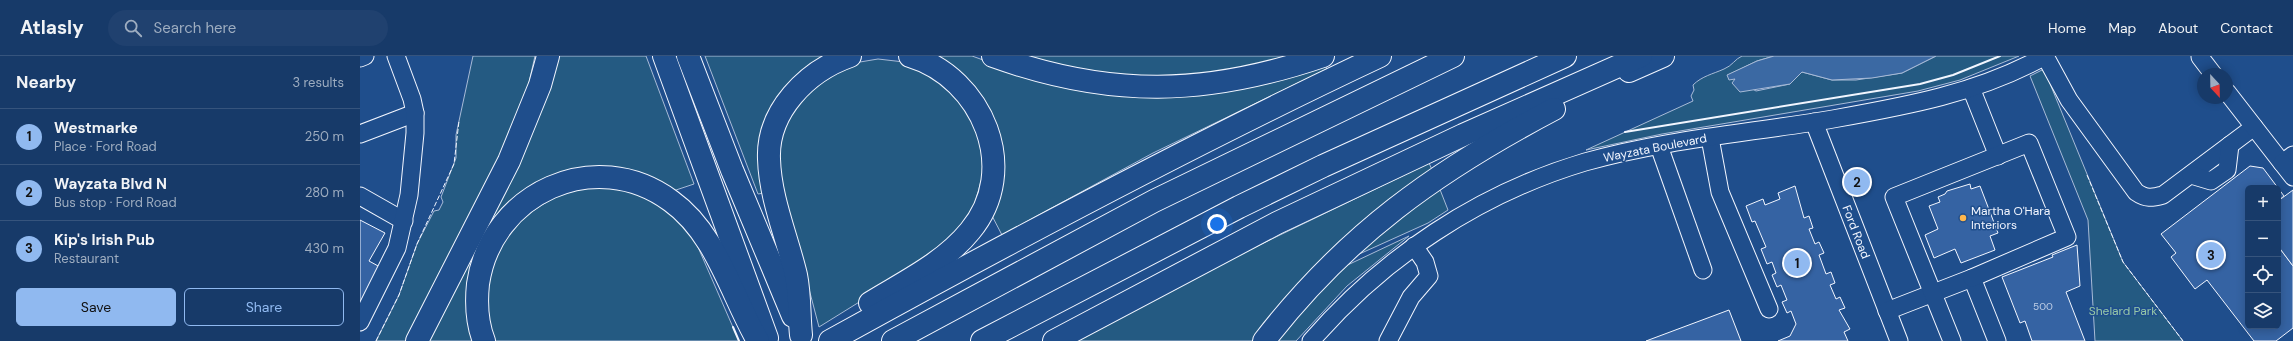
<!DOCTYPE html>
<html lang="en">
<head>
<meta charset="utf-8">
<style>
  body { margin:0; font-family:"DM Sans",sans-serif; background:#20416f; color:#f1f3f6 }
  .controls { position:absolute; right:12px; bottom:12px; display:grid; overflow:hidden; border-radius:6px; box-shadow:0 2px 10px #0003 }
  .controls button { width:36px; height:36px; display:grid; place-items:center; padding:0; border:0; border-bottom:1px solid #36547d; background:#173a69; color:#f1f3f6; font:20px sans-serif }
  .compass { position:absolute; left:1837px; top:12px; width:36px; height:36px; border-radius:50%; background:#173a69; box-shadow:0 2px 10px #0003; rotate:158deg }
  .you { position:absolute; left:857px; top:168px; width:14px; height:14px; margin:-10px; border:3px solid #fff; border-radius:50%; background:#1a73e8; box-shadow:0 0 0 6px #1a73e833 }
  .badge { display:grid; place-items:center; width:26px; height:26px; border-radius:50%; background:#90b9f0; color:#111; font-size:13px; font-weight:700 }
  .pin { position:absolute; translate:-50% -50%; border:2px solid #fff; box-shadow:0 1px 4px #0006 }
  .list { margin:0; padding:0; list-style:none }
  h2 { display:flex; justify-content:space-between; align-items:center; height:52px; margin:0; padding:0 16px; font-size:17px }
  h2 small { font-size:13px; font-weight:400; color:#9eadc0 }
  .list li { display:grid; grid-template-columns:26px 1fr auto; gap:12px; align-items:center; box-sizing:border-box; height:56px; padding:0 16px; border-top:1px solid #36547d }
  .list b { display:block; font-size:15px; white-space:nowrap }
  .list p { margin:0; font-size:13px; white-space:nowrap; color:#9eadc0 }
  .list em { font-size:13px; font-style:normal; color:#9eadc0 }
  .actions { display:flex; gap:8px; padding:12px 16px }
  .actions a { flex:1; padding:9px 0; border:1px solid #90b9f0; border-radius:6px; text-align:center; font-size:14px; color:#90b9f0 }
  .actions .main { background:#90b9f0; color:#111 }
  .icon { flex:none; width:22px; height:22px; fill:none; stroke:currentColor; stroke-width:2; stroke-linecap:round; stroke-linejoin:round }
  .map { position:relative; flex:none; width:1933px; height:285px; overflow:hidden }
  header { display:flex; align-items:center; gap:24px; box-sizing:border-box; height:56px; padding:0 20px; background:#173a69; border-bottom:1px solid #36547d }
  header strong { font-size:19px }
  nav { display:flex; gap:22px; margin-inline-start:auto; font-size:14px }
  .search { width:280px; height:36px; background:#20416f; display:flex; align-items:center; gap:10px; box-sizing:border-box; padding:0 14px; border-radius:22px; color:#9eadc0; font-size:15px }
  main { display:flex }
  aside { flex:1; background:#173a69 }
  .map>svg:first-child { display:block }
  .green { fill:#245a82; stroke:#a8bbd7 }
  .water { fill:#3b69a3; stroke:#a8bbd7 }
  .building { fill:#3563a3; stroke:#f2f6ff }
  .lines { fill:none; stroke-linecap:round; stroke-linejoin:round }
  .minor-casing { stroke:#f2f6ff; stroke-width:19 }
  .highway-casing { stroke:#f2f6ff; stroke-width:24 }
  .minor { stroke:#1f4e8c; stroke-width:17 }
  .highway { stroke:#1f4e8c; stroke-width:22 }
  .fence { stroke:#f2f6ff; stroke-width:1; stroke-dasharray:5 2; stroke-linecap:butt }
  .wall { stroke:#f2f6ff; stroke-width:2 }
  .poi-dot { fill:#ffb74d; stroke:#1f4e8c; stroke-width:1.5 }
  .labels { text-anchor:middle; stroke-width:3; stroke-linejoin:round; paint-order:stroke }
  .number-label { font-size:10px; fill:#c3d1e8 }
  .street-label { font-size:12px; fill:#f2f6ff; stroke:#1f4e8c }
  .poi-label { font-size:12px; fill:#f2f6ff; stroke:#1f4e8c; text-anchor:start }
  .park-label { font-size:12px; fill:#97c8a6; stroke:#1f4e8c }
</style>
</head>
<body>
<header>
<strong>Atlasly</strong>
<div class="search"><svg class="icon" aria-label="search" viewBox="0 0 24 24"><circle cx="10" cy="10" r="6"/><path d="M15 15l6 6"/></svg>Search here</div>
<nav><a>Home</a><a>Map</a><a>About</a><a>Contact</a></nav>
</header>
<main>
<aside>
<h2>Nearby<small>3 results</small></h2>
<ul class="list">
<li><span class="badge">1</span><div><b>Westmarke</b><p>Place · Ford Road</p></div><em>250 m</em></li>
<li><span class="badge">2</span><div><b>Wayzata Blvd N</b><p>Bus stop · Ford Road</p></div><em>280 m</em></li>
<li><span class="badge">3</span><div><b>Kip's Irish Pub</b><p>Restaurant</p></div><em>430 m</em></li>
</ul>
<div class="actions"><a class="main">Save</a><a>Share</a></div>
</aside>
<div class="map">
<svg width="1933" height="285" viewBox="0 0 1933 285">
  <rect width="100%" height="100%" fill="#1f4e8c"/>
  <g class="green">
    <polygon points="113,0 175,0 162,57 50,285 16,285 39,239 57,188 74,155 79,154 83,146 81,141 96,102 96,79"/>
    <polygon points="197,0 286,0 334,128 310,136 265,117 144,156 116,285 64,285"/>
    <polygon points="345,0 472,0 432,29 404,137 398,138"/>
    <polygon points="571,0 612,0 651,14 735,33 964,7 967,13 793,97 642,179 630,156 640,103"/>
    <polygon points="657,0 946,0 879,19 755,23"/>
    <path d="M 1382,0 L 1414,0 L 1397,5 L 1368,19 L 1396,35 L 1430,28 L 1442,16 L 1472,24 L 1496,24 L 1542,17 L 1576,0 L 1659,0 L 1600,24 L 1558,35 L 1302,78 L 1226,94 L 1333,45 L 1331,40 L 1334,34 L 1333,29 C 1342,20 1353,18 1364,13 C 1372,10 1375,3 1382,0 Z"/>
    <polygon points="518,3 544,6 565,12 611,54 626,107 610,165 567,204 459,271 418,115 421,77 438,44 488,8"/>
    <polygon points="1684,13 1763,206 1823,285 1735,285 1728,164 1670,20"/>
    <polygon points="1069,107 1073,116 896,285 717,285 860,208"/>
    <polygon points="257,131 304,149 334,182 379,285 130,285 124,227 152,168 209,132"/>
    <polygon points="1079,131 1088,154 1068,167 986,204"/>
    <polygon points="1049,180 987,230 936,285 916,285 977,214"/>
  </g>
  <polygon class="water" points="1414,0 1576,0 1542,17 1512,22 1472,24 1442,16 1430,28 1380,36 1372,27 1375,23 1369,24 1367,19 1397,5"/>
  <g class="building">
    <polygon points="1890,110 1903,112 1924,140 1918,145 1918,132 1888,132 1888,270 1918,270 1918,190 1933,210 1933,272 1916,285 1894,285 1847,224 1835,233 1811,201 1816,197 1801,178"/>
    <polygon points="1610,128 1611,133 1620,130 1638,177 1630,180 1635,194 1601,207 1595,193 1574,202 1565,179 1578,173 1569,150 1580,146 1578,141 1585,138 1587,135"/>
    <polygon points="1435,130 1444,162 1449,160 1453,172 1449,173 1455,188 1459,186 1464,197 1459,199 1466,218 1471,216 1475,227 1470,229 1476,243 1480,241 1485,252 1479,254 1490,273 1484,276 1488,285 1418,285 1430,280 1436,268 1431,255 1427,257 1422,246 1427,244 1421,229 1417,231 1412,219 1416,217 1412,206 1407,208 1401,193 1406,191 1395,165 1392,166 1386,150 1403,143 1405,149 1420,143 1418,137"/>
    <polygon points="1933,134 1933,210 1918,190 1918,145"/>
    <polygon points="0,164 25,177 9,205 20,211 0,250"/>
    <polygon points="1717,189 1720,230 1706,236 1725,285 1672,285 1665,265 1660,267 1642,221 1693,201 1692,199"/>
    <polygon points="1369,254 1381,285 1286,285"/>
  </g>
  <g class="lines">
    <defs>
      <g id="minor">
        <path d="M 1685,0 L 1709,44 L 1776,136 C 1786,143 1792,142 1803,139 L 1894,71"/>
        <polyline points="1840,1 1853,18"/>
        <polyline points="0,2 5,0"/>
        <polyline points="1611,32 1638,100"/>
        <polyline points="1867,36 1922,107 1933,99"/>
        <polyline points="1454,66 1539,285"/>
        <polyline points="0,78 55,57"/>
        <polyline points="1350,82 1360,136 1409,253"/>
        <polyline points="1299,90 1343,214"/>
        <polyline points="1922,107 1933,121"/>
        <polyline points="1831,119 1851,125 1867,114 1870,89"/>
        <polyline points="0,140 44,165"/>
        <polyline points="1527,255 1612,222 1637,285"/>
        <polyline points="0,266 37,192 49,139 55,77 55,57 52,43 36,0"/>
        <path d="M 951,285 C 1024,201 1118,138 1225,106 C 1306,83 1391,77 1473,63 C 1546,50 1619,37 1685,0"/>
        <polyline points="1028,285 1051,241 1069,220 1065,206 1054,190"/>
        <polyline points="1592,285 1534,141 1669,87 1707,181 1612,222"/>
      </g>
      <g id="highway">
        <polyline points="304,0 407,282"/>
        <polyline points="328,0 372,114 433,260"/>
        <path d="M 633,0 C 750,42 846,40 963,0"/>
        <polyline points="1269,15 1303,0"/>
        <path d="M 510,247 C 544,226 584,207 610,175 C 661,114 623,22 550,0"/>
        <path d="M 441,279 C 439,259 440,238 436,219 C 427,181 410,142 409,103 C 407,55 447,15 490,0"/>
        <polyline points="57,285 149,105 180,29 188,0"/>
        <path d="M 124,285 C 117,267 116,247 118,228 C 131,137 235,89 311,145 C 356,177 371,238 398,285"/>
        <path d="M 470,285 C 651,185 833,88 1020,0"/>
        <polyline points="533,285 794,145 1093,0"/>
        <polyline points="622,285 879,151 963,110 1205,0"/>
        <polyline points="694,285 917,167 1103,79 1281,0"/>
        <path d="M 904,285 C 986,179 1076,115 1194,53"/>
      </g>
    </defs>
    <use href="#minor" class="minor-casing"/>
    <use href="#highway" class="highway-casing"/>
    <use href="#minor" class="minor"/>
    <use href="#highway" class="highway"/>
    <g class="fence">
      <polyline points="1727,119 1763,206 1823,285"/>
      <polyline points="16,285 39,239 57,188 94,108 99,65"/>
    </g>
    <g class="wall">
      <polyline points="1265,76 1560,28 1593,19 1640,0"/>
      <polyline points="373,271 379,285"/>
    </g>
  </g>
  <circle class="poi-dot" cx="1603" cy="162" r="4"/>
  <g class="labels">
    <g class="number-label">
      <text x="1683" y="254">500</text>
    </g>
    <g class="street-label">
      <text transform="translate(1295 92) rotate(-11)" y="4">Wayzata Boulevard</text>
      <text transform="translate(1496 176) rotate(69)" y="4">Ford Road</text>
    </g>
    <g class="poi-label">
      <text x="1611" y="159">Martha O'Hara<tspan x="1611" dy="14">Interiors</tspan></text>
    </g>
    <g class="park-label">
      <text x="1763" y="259">Shelard Park</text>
    </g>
  </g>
</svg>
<div class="controls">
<button>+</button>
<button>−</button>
<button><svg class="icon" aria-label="locate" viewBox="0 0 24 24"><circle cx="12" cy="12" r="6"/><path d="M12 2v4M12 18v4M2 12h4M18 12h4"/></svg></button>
<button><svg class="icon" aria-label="layers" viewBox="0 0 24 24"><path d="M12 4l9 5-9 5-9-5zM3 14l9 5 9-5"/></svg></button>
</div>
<svg class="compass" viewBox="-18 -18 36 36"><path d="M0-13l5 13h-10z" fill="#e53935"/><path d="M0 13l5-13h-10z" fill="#9eadc0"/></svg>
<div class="you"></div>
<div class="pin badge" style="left:1437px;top:207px">1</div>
<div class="pin badge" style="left:1497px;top:126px">2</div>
<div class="pin badge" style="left:1851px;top:199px">3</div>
</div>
</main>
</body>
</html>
